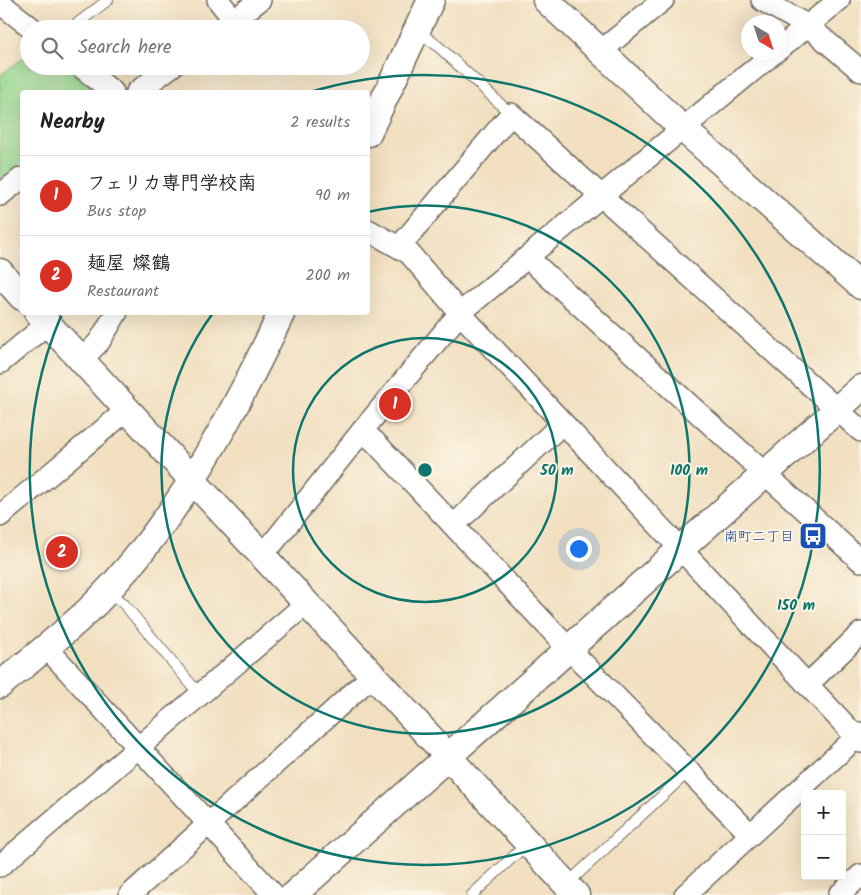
<!DOCTYPE html>
<html lang="en">
<head>
<meta charset="utf-8">
<style>
  body { margin:0; font-family:Kalam,"Klee One",sans-serif; background:#f2f2f2; color:#222 }
  .controls { position:absolute; right:15px; bottom:15px; display:grid; overflow:hidden; border-radius:5px; box-shadow:0 5px 20px #0002 }
  .controls button { width:45px; height:45px; display:grid; place-items:center; padding:0; border:0; border-bottom:1px solid #e0e0e0; background:#fff; color:#222; font:25px sans-serif }
  .compass { position:absolute; left:741px; top:15px; width:45px; height:45px; border-radius:50%; background:#fff; box-shadow:0 5px 20px #0002; rotate:141deg }
  .you { position:absolute; left:578px; top:548px; width:18px; height:18px; margin:-12px; border:4px solid #fff; border-radius:50%; background:#1a73e8; box-shadow:0 0 0 8px #1a73e833 }
  .badge { display:grid; place-items:center; width:32px; height:32px; border-radius:50%; background:#d93025; color:#fff; font-size:16px; font-weight:700 }
  .pin { position:absolute; translate:-50% -50%; border:2px solid #fff; box-shadow:0 1px 5px #0006 }
  .list { margin:0; padding:0; list-style:none }
  h2 { display:flex; justify-content:space-between; align-items:center; height:65px; margin:0; padding:0 20px; font-size:21px }
  h2 small { font-size:16px; font-weight:400; color:#767676 }
  .list li { display:grid; grid-template-columns:32px 1fr auto; gap:15px; align-items:center; box-sizing:border-box; height:80px; padding:0 20px; border-top:1px solid #e0e0e0 }
  .list b { display:block; font-size:19px; white-space:nowrap }
  .list p { margin:0; font-size:16px; white-space:nowrap; color:#767676 }
  .list em { font-size:16px; font-style:normal; color:#767676 }
  .icon { flex:none; width:28px; height:28px; fill:none; stroke:currentColor; stroke-width:2; stroke-linecap:round; stroke-linejoin:round }
  .map { position:relative; flex:none; width:861px; height:895px; overflow:hidden }
  .search { position:absolute; background:#fff; box-shadow:0 5px 20px #0002; left:20px; top:20px; width:350px; height:55px; display:flex; align-items:center; gap:12px; box-sizing:border-box; padding:0 18px; border-radius:28px; color:#767676; font-size:19px }
  .panel { position:absolute; background:#fff; box-shadow:0 5px 20px #0002; left:20px; top:90px; width:350px; height:225px; border-radius:5px }
  .map>svg:first-child { display:block }
  .green { fill:#93d58c; stroke:#5f805c }
  .lines { fill:none; stroke-linecap:round; stroke-linejoin:round }
  .service-casing { stroke:#706a5f; stroke-width:12 }
  .minor-casing { stroke:#706a5f; stroke-width:24 }
  .tertiary-casing { stroke:#706a5f; stroke-width:29 }
  .service { stroke:#fff; stroke-width:10 }
  .minor { stroke:#fff; stroke-width:21 }
  .tertiary { stroke:#fff; stroke-width:26 }
  .ring { fill:none; stroke:#0f766e; stroke-width:2.5 }
  .labels { text-anchor:middle; stroke-width:4; stroke-linejoin:round; paint-order:stroke }
  .transit-label { font-size:14px; fill:#164399; stroke:#fcf5e5; text-anchor:end }
  .centre { fill:#0f766e; stroke:#fcf5e5; stroke-width:2.5 }
  .ring-label { font-size:15px; text-anchor:middle; font-weight:bold; fill:#0f766e; stroke:#fcf5e5; stroke-width:4; stroke-linejoin:round; paint-order:stroke }
</style>
</head>
<body>
<div class="map">
<svg width="861" height="895" viewBox="0 0 861 895">
  <rect width="100%" height="100%" fill="#fcf5e5"/>
  <filter id="ink" filterUnits="userSpaceOnUse"><feTurbulence type="fractalNoise" baseFrequency=".02" numOctaves="2"/><feDisplacementMap in="SourceGraphic" scale="10" xChannelSelector="R" yChannelSelector="G"/><feConvolveMatrix kernelMatrix="1 2 1 2 8 2 1 2 1" color-interpolation-filters="sRGB"/></filter>
  <filter id="wash" filterUnits="userSpaceOnUse"><feTurbulence type="fractalNoise" baseFrequency=".0096" numOctaves="4" result="noise"/><feDisplacementMap in="SourceGraphic" scale="20" xChannelSelector="R" yChannelSelector="G"/><feGaussianBlur stdDeviation="1.12" result="paint"/><feColorMatrix in="noise" values="0 0 0 0 0 0 0 0 0 0 0 0 0 0 0 0 0 1.4 0 .05"/><feComposite in="paint" operator="in"/></filter>
  <g filter="url(#wash)">
    <rect width="100%" height="100%" fill="#f1dfc0"/>
    <polygon class="green" points="29,54 29,66 64,66 99,92 22,92 22,162 0,179 0,75"/>
  </g>
  <g filter="url(#ink)">
    <g class="lines">
      <defs>
        <g id="service">
          <polyline points="70,29 108,0"/>
          <polyline points="417,30 439,47 511,114"/>
          <polyline points="108,591 123,603 200,695"/>
          <polyline points="567,884 689,771"/>
          <polyline points="472,895 528,843"/>
        </g>
        <g id="minor">
          <polyline points="218,0 234,20"/>
          <polyline points="762,0 808,26 861,71"/>
          <polyline points="0,3 33,29"/>
          <polyline points="222,29 260,0"/>
          <polyline points="778,50 839,0"/>
          <polyline points="601,51 663,0"/>
          <polyline points="80,66 113,92"/>
          <polyline points="137,92 172,66"/>
          <polyline points="0,195 22,178"/>
          <polyline points="368,230 409,253 460,313 861,742"/>
          <polyline points="400,246 511,114 861,431"/>
          <polyline points="528,258 861,561"/>
          <polyline points="81,360 99,342 117,312"/>
          <polyline points="0,363 47,324"/>
          <polyline points="362,431 375,442 569,649 750,834"/>
          <polyline points="0,516 127,410"/>
          <polyline points="454,525 563,423"/>
          <polyline points="261,553 273,543 362,431 460,313 775,52"/>
          <polyline points="46,647 274,895"/>
          <polyline points="807,685 861,633"/>
          <polyline points="0,866 307,603"/>
          <polyline points="130,895 373,675"/>
          <polyline points="685,895 861,733"/>
          <polyline points="839,895 861,875"/>
        </g>
        <g id="tertiary">
          <polyline points="546,0 682,128 861,286"/>
          <polyline points="368,133 431,0"/>
          <polyline points="0,272 22,297"/>
          <polyline points="37,312 576,895"/>
          <path d="M 0,685 C 32,658 66,633 95,604 C 176,522 233,416 282,312"/>
          <polyline points="293,895 861,388"/>
        </g>
      </defs>
      <use href="#service" class="service-casing"/>
      <use href="#minor" class="minor-casing"/>
      <use href="#tertiary" class="tertiary-casing"/>
      <use href="#service" class="service"/>
      <use href="#minor" class="minor"/>
      <use href="#tertiary" class="tertiary"/>
    </g>
  </g>
  <g class="ring">
    <circle cx="425" cy="470" r="132"/>
    <path d="M368 212A264 264 0 1 1 213 313"/>
    <path d="M310 92A395 395 0 1 1 61 316"/>
  </g>
  <defs>
    <symbol id="bus-square" viewBox="-11 -11 22 22"><rect x="-9" y="-9" width="18" height="18" rx="4" fill="#1a4fb4" stroke="#fcf5e5"/><path d="M-5-6H5V4H4V6H2V4H-2V6H-4V4H-5ZM-3.5-4V0h7V-4ZM-3.5 1.2v1.5H-2V1.2ZM2 1.2v1.5H3.5V1.2Z" fill="#fff"/></symbol>
  </defs>
  <g fill-rule="evenodd">
    <use href="#bus-square" x="797" y="520" width="32" height="32"/>
  </g>
  <g class="labels">
    <g class="transit-label">
      <text x="794" y="541">南町二丁目</text>
    </g>
  </g>
  <circle cx="425" cy="470" r="8" class="centre"/>
  <g class="ring-label">
    <text x="557" y="475">50 m</text>
    <text x="689" y="475">100 m</text>
    <text x="796" y="610">150 m</text>
  </g>
</svg>
<div class="controls">
<button>+</button>
<button>−</button>
</div>
<svg class="compass" viewBox="-18 -18 36 36"><path d="M0-13l5 13h-10z" fill="#e53935"/><path d="M0 13l5-13h-10z" fill="#767676"/></svg>
<div class="you"></div>
<div class="pin badge" style="left:395px;top:404px">1</div>
<div class="pin badge" style="left:62px;top:552px">2</div>
<div class="search"><svg class="icon" aria-label="search" viewBox="0 0 24 24"><circle cx="10" cy="10" r="6"/><path d="M15 15l6 6"/></svg>Search here</div>
<section class="panel">
<h2>Nearby<small>2 results</small></h2>
<ul class="list">
<li><span class="badge">1</span><div><b>フェリカ専門学校南</b><p>Bus stop</p></div><em>90 m</em></li>
<li><span class="badge">2</span><div><b>麺屋 燦鶴</b><p>Restaurant</p></div><em>200 m</em></li>
</ul>
</section>
</div>
</body>
</html>
